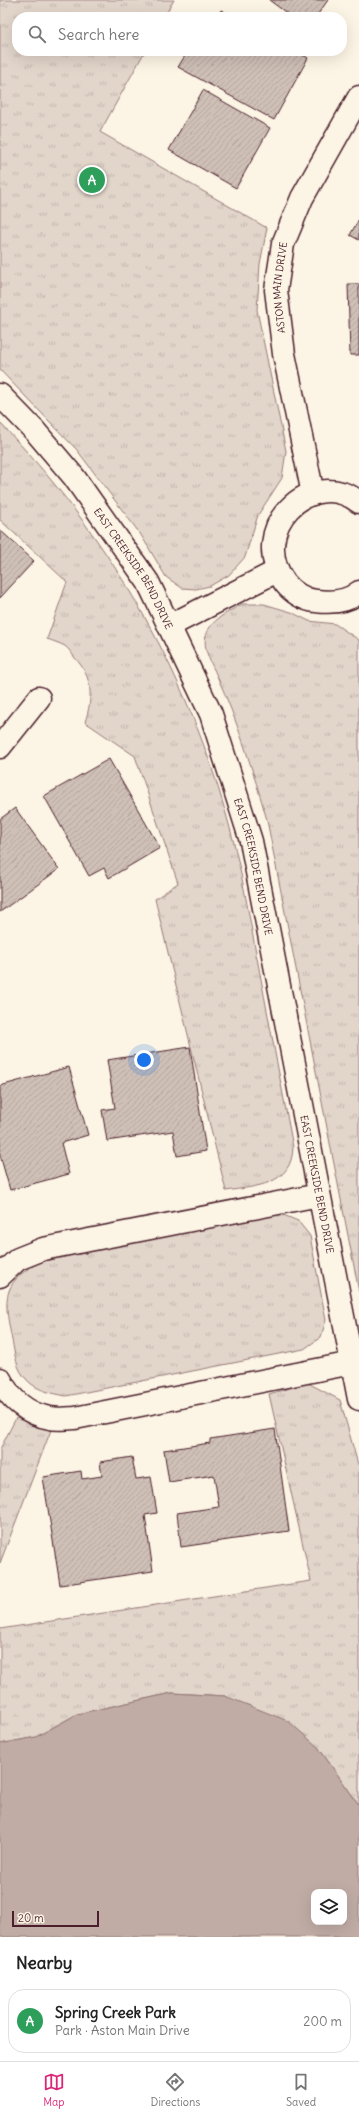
<!DOCTYPE html>
<html lang="en">
<head>
<meta charset="utf-8">
<style>
  body { margin:0; font-family:Delius,sans-serif; background:#f2f2f2; color:#222 }
  .controls { position:absolute; right:12px; bottom:12px; display:grid; overflow:hidden; border-radius:8px; box-shadow:0 4px 16px #0002 }
  .controls button { width:36px; height:36px; display:grid; place-items:center; padding:0; border:0; border-bottom:1px solid #e0e0e0; background:#fff; color:#222; font:20px sans-serif }
  .scale { position:absolute; left:12px; bottom:10px; width:87px; box-sizing:border-box; padding-left:4px; border:2px solid #4a1f2b; border-top:0; font-size:11px; line-height:14px; white-space:nowrap; color:#4a1f2b; -webkit-text-stroke:3px #fcf5e5; paint-order:stroke }
  .you { position:absolute; left:144px; top:1060px; width:14px; height:14px; margin:-10px; border:3px solid #fff; border-radius:50%; background:#1a73e8; box-shadow:0 0 0 6px #1a73e833 }
  .badge { display:grid; place-items:center; width:26px; height:26px; border-radius:50%; background:#db2777; color:#fff; font-size:13px; font-weight:700 }
  .pin { position:absolute; translate:-50% -50%; border:2px solid #fff; box-shadow:0 1px 4px #0006 }
  .list { margin:0; padding:0; list-style:none }
  h2 { display:flex; justify-content:space-between; align-items:center; height:52px; margin:0; padding:0 16px; font-size:17px }
  h2 small { font-size:13px; font-weight:400; color:#767676 }
  .list li { display:grid; grid-template-columns:26px 1fr auto; gap:12px; align-items:center; box-sizing:border-box; height:64px; margin:0 8px 8px; padding:0 8px; border:1px solid #e0e0e0; border-radius:16px }
  .list b { display:block; font-size:15px; white-space:nowrap }
  .list p { margin:0; font-size:13px; white-space:nowrap; color:#767676 }
  .list em { font-size:13px; font-style:normal; color:#767676 }
  .icon { flex:none; width:22px; height:22px; fill:none; stroke:currentColor; stroke-width:2; stroke-linecap:round; stroke-linejoin:round }
  .map { position:relative; flex:none; width:359px; height:1937px; overflow:hidden }
  .search { position:absolute; background:#fff; box-shadow:0 4px 16px #0002; left:12px; right:12px; top:12px; height:44px; display:flex; align-items:center; gap:10px; box-sizing:border-box; padding:0 14px; border-radius:16px; color:#767676; font-size:15px }
  .sheet { height:124px; background:#fff }
  nav { display:flex; justify-content:space-around; align-items:center; box-sizing:border-box; height:56px; border-top:1px solid #e0e0e0; background:#fff; font-size:11px; color:#767676 }
  nav a { display:grid; justify-items:center; gap:2px }
  nav .on { color:#db2777 }
  .map>svg:first-child { display:block }
  .grass { fill:url(#grass-tufts); stroke:#967a7a }
  .water { fill:#c0aca5; stroke:#917474; fill-rule:evenodd }
  .building { fill:url(#building-hatch); stroke:#4a1f2b }
  .lines { fill:none; stroke-linecap:round; stroke-linejoin:round }
  .minor-casing { stroke:#4a1f2b; stroke-width:25 }
  .minor { stroke:#fcf5e5; stroke-width:22 }
  .labels { text-anchor:middle; stroke-width:3.5; stroke-linejoin:round; paint-order:stroke }
  .street-label { font-size:10px; fill:#4a1f2b; stroke:#fcf5e5 }
</style>
</head>
<body>
<div class="map">
<svg width="359" height="1937" viewBox="0 0 359 1937">
  <defs>
    <pattern id="grass-tufts" width="24" height="20" patternUnits="userSpaceOnUse"><rect width="24" height="20" fill="#e2d5ca"/><path d="M3 7l-1-3M5 7V3M7 7l1-3M15 17l-1-3M17 17v-4M19 17l1-3" fill="none" stroke="#c3b6ae"/></pattern>
    <pattern id="building-hatch" width="6" height="6" patternUnits="userSpaceOnUse"><rect width="6" height="6" fill="#cfc0b7"/><path d="M-1 1l2-2M0 6l6-6M5 7l2-2" fill="none" stroke="#b3a59e"/></pattern>
  </defs>
  <rect width="100%" height="100%" fill="#fcf5e5"/>
  <filter id="ink" filterUnits="userSpaceOnUse"><feTurbulence type="fractalNoise" baseFrequency=".025" numOctaves="2"/><feDisplacementMap in="SourceGraphic" scale="8" xChannelSelector="R" yChannelSelector="G"/><feConvolveMatrix kernelMatrix="1 2 1 2 8 2 1 2 1" color-interpolation-filters="sRGB"/></filter>
  <g filter="url(#ink)">
    <g class="grass">
      <polygon points="0,0 174,0 164,17 17,17 17,51 145,51 100,132 267,228 260,264 257,310 286,451 282,478 258,515 245,557 229,575 210,586 196,589 182,588 166,577 141,535 77,450 0,370"/>
      <path d="M 0,423 C 106,532 185,667 226,814 C 240,861 248,910 257,958 C 269,1021 281,1084 293,1147 C 292,1186 256,1186 226,1191 L 155,899 L 178,883 L 135,756 L 85,722 C 93,698 93,677 75,658 C 72,654 69,649 65,646 C 59,643 53,641 47,639 L 67,582 L 0,520 Z"/>
      <path d="M 242,604 L 264,604 L 291,612 L 309,621 L 335,624 L 359,640 L 359,1292 L 267,820 C 253,771 238,722 217,676 C 212,664 202,649 206,635 C 211,619 229,612 242,604 Z"/>
      <path d="M 281,1214 L 298,1221 L 310,1236 L 326,1320 L 321,1337 L 304,1349 L 66,1396 C 52,1393 37,1391 27,1380 C 16,1369 15,1355 12,1340 C 4,1300 0,1282 42,1261 Z"/>
      <polygon points="308,1383 340,1400 359,1468 359,1805 318,1747 225,1696 172,1693 77,1714 36,1737 0,1744 0,1629 311,1581 269,1394"/>
      <polygon points="16,1418 51,1430 0,1563 0,1449"/>
    </g>
    <path class="water" d="M 172,1693 L 225,1696 L 288,1721 L 318,1747 L 359,1805 L 359,1937 L 0,1937 L 0,1744 L 36,1737 L 77,1714 ZM 314,1892 L 344,1892 L 344,1922 L 314,1922 Z"/>
    <g class="building">
      <polygon points="269,0 328,0 316,17 292,17"/>
      <polygon points="221,10 234,17 217,17"/>
      <polygon points="188,51 296,51 308,58 274,120 178,67"/>
      <polygon points="203,90 270,128 236,188 169,150"/>
      <polygon points="359,219 359,240 350,235"/>
      <polygon points="348,284 359,284 359,355 350,355"/>
      <polygon points="0,530 34,561 0,598"/>
      <polygon points="109,759 160,848 109,878 104,868 89,876 44,796"/>
      <polygon points="15,808 59,869 0,912 0,819"/>
      <polygon points="190,1047 206,1151 177,1156 173,1131 107,1141 102,1110 115,1108 107,1060"/>
      <polygon points="69,1067 88,1135 61,1143 69,1174 10,1190 0,1155 0,1086"/>
      <polygon points="275,1429 289,1531 181,1547 177,1513 219,1507 214,1475 169,1482 164,1450 210,1443 210,1439"/>
      <polygon points="132,1457 136,1479 151,1477 157,1513 145,1515 153,1571 60,1585 43,1477 81,1471 82,1479 102,1476 100,1462"/>
    </g>
    <g class="lines">
      <defs>
        <g id="minor">
          <path id="s1" d="M 0,395 L 35,431 L 74,477 L 148,582 L 211,714 L 251,841 L 359,1399"/>
          <path id="s2" d="M 313,494 L 284,354 L 276,290 L 283,244 L 302,198 L 359,97"/>
          <path d="M 359,502 C 310,465 246,530 285,583 C 292,592 304,600 316,601 C 331,603 347,602 359,592"/>
          <polyline points="169,626 277,571"/>
          <polyline points="0,747 39,698"/>
          <polyline points="0,1276 18,1259 43,1249 319,1195"/>
          <path d="M 0,1379 C 10,1399 27,1414 50,1418 C 58,1420 67,1418 75,1418 L 352,1363"/>
        </g>
      </defs>
      <use href="#minor" class="minor-casing"/>
      <use href="#minor" class="minor"/>
    </g>
  </g>
  <g class="labels">
    <g class="street-label">
      <text dy="4" stroke="none"><textPath href="#s2" startOffset="210">ASTON MAIN DRIVE</textPath></text>
      <text dy="4" stroke="none"><textPath href="#s1" startOffset="220">EAST CREEKSIDE BEND DRIVE</textPath></text>
      <text dy="4" stroke="none"><textPath href="#s1" startOffset="544">EAST CREEKSIDE BEND DRIVE</textPath></text>
      <text dy="4" stroke="none"><textPath href="#s1" startOffset="868">EAST CREEKSIDE BEND DRIVE</textPath></text>
    </g>
  </g>
</svg>
<div class="controls">
<button><svg class="icon" aria-label="layers" viewBox="0 0 24 24"><path d="M12 4l9 5-9 5-9-5zM3 14l9 5 9-5"/></svg></button>
</div>
<div class="scale">20 m</div>
<div class="you"></div>
<div class="pin badge" style="left:92px;top:180px;background:#2e9e5b">A</div>
<div class="search"><svg class="icon" aria-label="search" viewBox="0 0 24 24"><circle cx="10" cy="10" r="6"/><path d="M15 15l6 6"/></svg>Search here</div>
</div>
<section class="sheet">
<h2>Nearby<small></small></h2>
<ul class="list">
<li><span class="badge" style="background:#2e9e5b">A</span><div><b>Spring Creek Park</b><p>Park · Aston Main Drive</p></div><em>200 m</em></li>
</ul>
</section>
<nav>
<a class="on"><svg class="icon" aria-label="map" viewBox="0 0 24 24"><path d="M3 6l6-2 6 2 6-2v14l-6 2-6-2-6 2zM9 4v14M15 6v14"/></svg>Map</a>
<a><svg class="icon" aria-label="directions" viewBox="0 0 24 24"><path d="M12 3l9 9-9 9-9-9zM9 14v-3h6M13 9l2 2-2 2"/></svg>Directions</a>
<a><svg class="icon" aria-label="saved" viewBox="0 0 24 24"><path d="M7 4h10v16l-5-4-5 4z"/></svg>Saved</a>
</nav>
</body>
</html>
